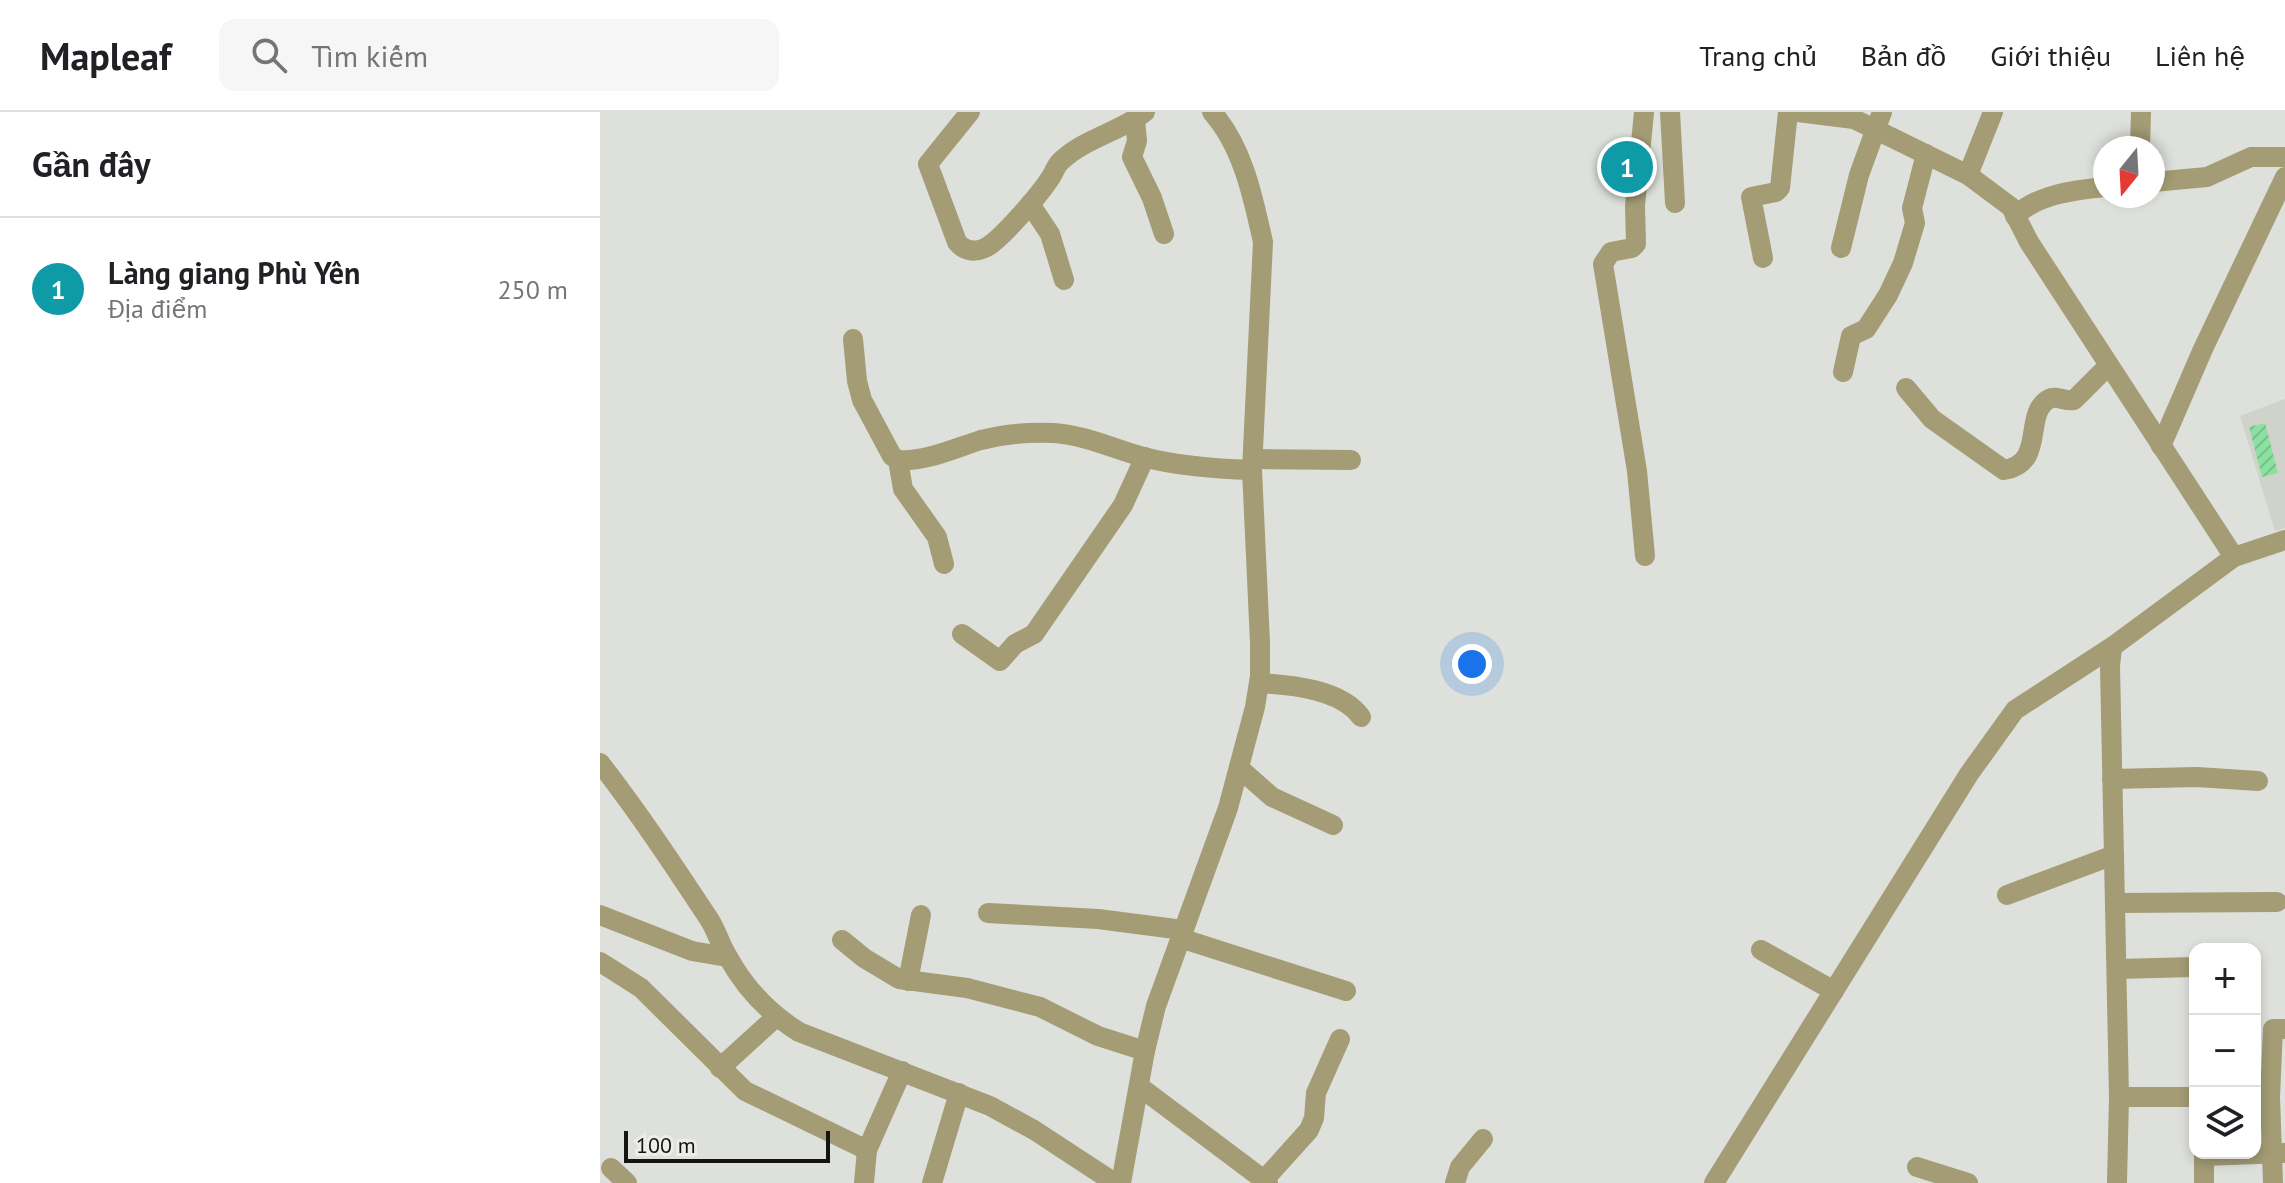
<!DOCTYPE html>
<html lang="vi">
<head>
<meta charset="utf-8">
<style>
  body { margin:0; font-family:"PT Sans",sans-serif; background:#f6f6f6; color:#202124 }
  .controls { position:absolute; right:24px; bottom:24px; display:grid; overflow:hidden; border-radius:16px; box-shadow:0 4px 12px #0003 }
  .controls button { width:72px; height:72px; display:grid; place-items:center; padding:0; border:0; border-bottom:2px solid #e0e0e0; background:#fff; color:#202124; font:40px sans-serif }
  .compass { position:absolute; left:1493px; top:24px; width:72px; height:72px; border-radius:50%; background:#fff; box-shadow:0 4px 12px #0003; rotate:198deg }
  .scale { position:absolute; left:24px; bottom:20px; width:206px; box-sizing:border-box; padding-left:8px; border:4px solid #141513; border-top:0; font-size:22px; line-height:28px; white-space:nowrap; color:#141513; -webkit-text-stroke:6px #ecede9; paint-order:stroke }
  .you { position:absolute; left:872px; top:552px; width:28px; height:28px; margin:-20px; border:6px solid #fff; border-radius:50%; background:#1a73e8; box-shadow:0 0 0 12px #1a73e833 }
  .badge { display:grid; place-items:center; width:52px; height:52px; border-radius:50%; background:#037ae1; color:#fff; font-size:26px; font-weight:700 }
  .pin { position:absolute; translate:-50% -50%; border:4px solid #fff; box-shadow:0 2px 8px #0006 }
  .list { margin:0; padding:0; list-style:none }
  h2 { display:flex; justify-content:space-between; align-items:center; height:104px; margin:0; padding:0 32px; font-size:34px }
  h2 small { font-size:26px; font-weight:400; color:#757577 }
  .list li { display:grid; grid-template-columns:52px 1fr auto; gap:24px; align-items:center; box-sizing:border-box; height:144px; padding:0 32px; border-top:2px solid #e0e0e0 }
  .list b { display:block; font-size:30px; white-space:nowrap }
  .list p { margin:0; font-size:26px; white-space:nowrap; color:#757577 }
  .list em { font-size:26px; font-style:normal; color:#757577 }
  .icon { flex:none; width:44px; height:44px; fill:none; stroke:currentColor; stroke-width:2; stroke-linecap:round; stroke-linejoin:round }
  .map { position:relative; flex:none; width:1685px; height:1071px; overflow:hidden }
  header { display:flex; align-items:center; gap:48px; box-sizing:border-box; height:112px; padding:0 40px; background:#fff; border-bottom:2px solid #e0e0e0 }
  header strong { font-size:38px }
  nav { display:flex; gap:44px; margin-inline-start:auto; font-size:28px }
  .search { width:560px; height:72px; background:#f6f6f6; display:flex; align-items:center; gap:20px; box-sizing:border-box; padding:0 28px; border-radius:16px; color:#757577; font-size:30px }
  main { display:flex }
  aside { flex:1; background:#fff }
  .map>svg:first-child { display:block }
  .built { fill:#cfd3c9 }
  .building { fill:url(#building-hatch) }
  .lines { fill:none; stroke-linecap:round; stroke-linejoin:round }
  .minor { stroke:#a39c75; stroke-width:20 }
</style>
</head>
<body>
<header>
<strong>Mapleaf</strong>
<div class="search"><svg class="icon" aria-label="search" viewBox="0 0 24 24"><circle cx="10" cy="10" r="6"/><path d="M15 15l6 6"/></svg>Tìm kiếm</div>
<nav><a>Trang chủ</a><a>Bản đồ</a><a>Giới thiệu</a><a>Liên hệ</a></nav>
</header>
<main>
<aside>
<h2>Gần đây<small></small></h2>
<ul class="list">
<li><span class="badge" style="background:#0f9aa8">1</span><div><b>Làng giang Phù Yên</b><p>Địa điểm</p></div><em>250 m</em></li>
</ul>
</aside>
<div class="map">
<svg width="1685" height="1071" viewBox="0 0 1685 1071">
  <defs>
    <pattern id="building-hatch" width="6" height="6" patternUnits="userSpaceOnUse" patternTransform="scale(2)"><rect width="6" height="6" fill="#8be1a1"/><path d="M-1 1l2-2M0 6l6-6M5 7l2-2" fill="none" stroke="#77c08a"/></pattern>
  </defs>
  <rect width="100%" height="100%" fill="#dee0dc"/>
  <polygon class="built" points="1685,287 1685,416 1675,419 1640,304"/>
  <polygon class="building" points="1665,311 1678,361 1662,365 1649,315"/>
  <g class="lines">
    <g class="minor">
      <path d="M 370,0 L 328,52 L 357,130 C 364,139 374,141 385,136 C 400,129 439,83 449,68 C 453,63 455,56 459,51 C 482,27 520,20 545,0"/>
      <polyline points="1044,0 1035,94 1036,132 1032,136 1011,140 1003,152 1037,359 1045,444"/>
      <polyline points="1070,0 1075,91"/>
      <polyline points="1198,0 1254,7 1368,63 1411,95 1429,130 1634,445"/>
      <polyline points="535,8 537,29 532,45 552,86 564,122"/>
      <polyline points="1540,36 1541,0"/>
      <polyline points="1368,63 1393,0"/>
      <polyline points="1553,70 1607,65 1651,45 1685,45"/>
      <polyline points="430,92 450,122 464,168"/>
      <path d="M 1415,104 C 1438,82 1475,78 1505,75"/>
      <polyline points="1241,136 1259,63 1282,0"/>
      <polyline points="1163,146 1151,85 1176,80 1180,76 1188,0"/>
      <path d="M 253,227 L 257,269 L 262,288 L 292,344 L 298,348 C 326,350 355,336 381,328 C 404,322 431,320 454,321 C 485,323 514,337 543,345 C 578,354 616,357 652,358"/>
      <polyline points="1243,260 1251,224 1266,217 1288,183 1303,151 1315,111 1312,96 1326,42"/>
      <path d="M 1306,276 L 1332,307 L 1404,358 C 1447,351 1422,302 1449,287 C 1457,283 1465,290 1474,288 L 1508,254"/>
      <polyline points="1561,334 1603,237 1685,65"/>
      <polyline points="653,347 751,348"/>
      <polyline points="298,348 303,377 337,425 344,452"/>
      <polyline points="362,522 400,549 415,532 434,522 523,393 545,345"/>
      <path d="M 659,571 C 691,573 741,577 761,605"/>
      <path d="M 0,651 C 39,701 74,754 109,807 C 117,819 120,833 128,845 C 145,876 170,902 199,920 L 390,994 L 434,1018 L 515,1071"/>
      <polyline points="639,656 672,685 733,713"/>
      <polyline points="1512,667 1597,665 1658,669"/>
      <polyline points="1407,783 1514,743"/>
      <polyline points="1515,791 1677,790"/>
      <polyline points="388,801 498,807 583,818"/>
      <polyline points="0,803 92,839 127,845"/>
      <polyline points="580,826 746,879"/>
      <polyline points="242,828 264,846 299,867 367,876 440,895 498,924 545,939"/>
      <polyline points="1161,838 1234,879"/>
      <polyline points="0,850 41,876 145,979 267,1038"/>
      <polyline points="1517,857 1594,855"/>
      <polyline points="308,869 321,803"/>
      <polyline points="120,956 176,905"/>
      <polyline points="540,975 668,1071"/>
      <polyline points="1519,985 1595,985"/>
      <polyline points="1604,1041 1604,1071"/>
      <polyline points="1604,1044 1685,1041"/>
      <polyline points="1317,1055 1368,1071"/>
      <polyline points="11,1056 27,1071"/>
      <polyline points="664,1068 709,1018 714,1006 716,981 740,927"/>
      <polyline points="264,1071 267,1038 302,959"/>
      <polyline points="332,1071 359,981"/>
      <path d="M 521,1071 L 545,939 L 556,894 L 628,696 L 655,595 L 660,564 L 660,531 L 652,358 L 663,130 C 653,85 643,35 612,0"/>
      <polyline points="855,1071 860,1055 883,1027"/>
      <polyline points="1114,1071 1369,662 1415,598 1512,535"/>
      <polyline points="1517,1071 1519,985 1510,554 1512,535 1634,445 1685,428"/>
      <polyline points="1673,1071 1670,985 1673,917 1685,917"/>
    </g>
  </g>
</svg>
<div class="controls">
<button>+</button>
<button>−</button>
<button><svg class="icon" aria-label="layers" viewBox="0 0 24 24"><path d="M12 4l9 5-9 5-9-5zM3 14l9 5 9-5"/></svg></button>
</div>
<svg class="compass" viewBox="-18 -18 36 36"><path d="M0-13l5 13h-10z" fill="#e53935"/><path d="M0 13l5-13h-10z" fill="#757577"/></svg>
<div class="scale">100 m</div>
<div class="you"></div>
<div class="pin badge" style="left:1027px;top:55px;background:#0f9aa8">1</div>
</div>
</main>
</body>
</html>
